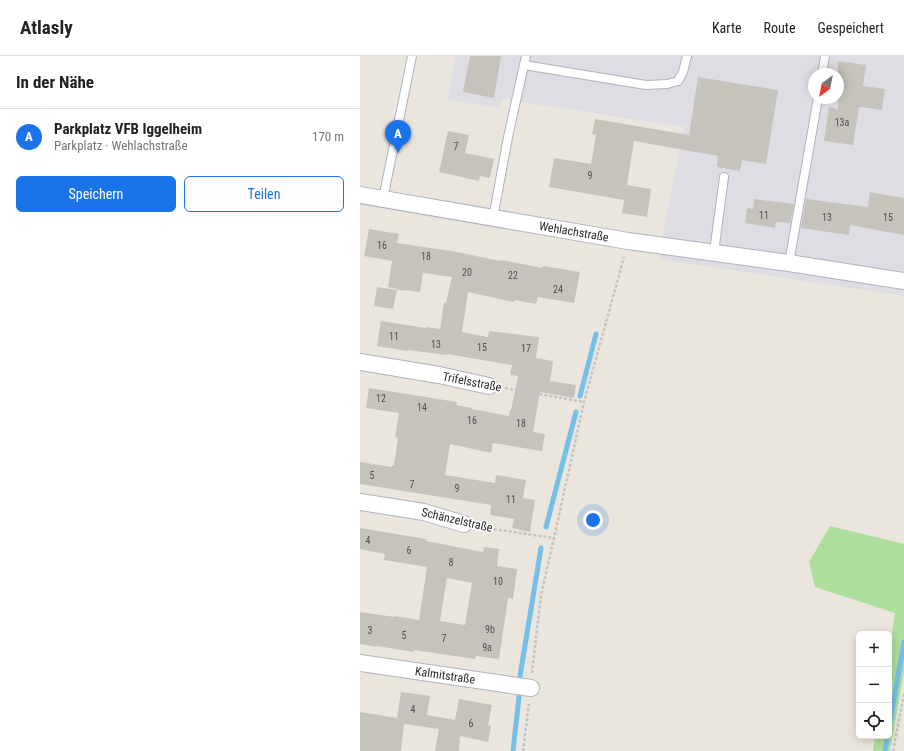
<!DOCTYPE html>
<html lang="de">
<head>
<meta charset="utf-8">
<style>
  body { margin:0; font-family:"Roboto Condensed",sans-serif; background:#f2f2f2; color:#222 }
  .controls { position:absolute; right:12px; bottom:12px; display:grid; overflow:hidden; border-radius:6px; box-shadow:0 2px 10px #0003 }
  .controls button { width:36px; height:36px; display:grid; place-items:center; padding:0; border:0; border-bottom:1px solid #e0e0e0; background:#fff; color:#222; font:20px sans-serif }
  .compass { position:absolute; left:448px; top:12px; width:36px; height:36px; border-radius:50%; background:#fff; box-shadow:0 2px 10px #0003; rotate:212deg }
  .you { position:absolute; left:233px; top:464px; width:14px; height:14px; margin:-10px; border:3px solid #fff; border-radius:50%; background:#1a73e8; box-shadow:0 0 0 6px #1a73e833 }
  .badge { display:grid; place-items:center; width:26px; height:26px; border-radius:50%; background:#1a73e8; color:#fff; font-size:13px; font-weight:700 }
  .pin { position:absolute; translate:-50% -33px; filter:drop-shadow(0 1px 2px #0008) }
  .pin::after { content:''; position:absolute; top:21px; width:14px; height:12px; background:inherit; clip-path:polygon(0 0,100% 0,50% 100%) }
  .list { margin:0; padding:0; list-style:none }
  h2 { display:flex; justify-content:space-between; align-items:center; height:52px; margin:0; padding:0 16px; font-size:17px }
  h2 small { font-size:13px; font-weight:400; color:#767676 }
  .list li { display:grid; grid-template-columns:26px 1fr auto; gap:12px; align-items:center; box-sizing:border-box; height:56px; padding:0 16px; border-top:1px solid #e0e0e0 }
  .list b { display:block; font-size:15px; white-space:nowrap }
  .list p { margin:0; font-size:13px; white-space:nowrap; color:#767676 }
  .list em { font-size:13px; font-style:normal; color:#767676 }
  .actions { display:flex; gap:8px; padding:12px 16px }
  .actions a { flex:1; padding:9px 0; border:1px solid #1a73e8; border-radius:6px; text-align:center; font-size:14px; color:#1a73e8 }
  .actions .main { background:#1a73e8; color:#fff }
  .icon { flex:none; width:22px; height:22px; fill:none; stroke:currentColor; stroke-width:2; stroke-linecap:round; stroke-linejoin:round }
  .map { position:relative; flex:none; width:544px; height:695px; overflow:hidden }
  header { display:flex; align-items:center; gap:24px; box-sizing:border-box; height:56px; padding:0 20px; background:#fff; border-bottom:1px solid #e0e0e0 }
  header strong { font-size:19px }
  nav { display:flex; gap:22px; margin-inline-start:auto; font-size:14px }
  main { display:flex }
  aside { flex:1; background:#fff }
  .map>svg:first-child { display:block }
  .industrial { fill:#dfdde4; fill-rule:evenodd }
  .green { fill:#adde9c }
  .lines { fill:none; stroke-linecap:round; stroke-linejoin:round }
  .stream { stroke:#76bfe7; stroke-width:5 }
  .building { fill:#c6c3bc; fill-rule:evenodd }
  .lane-casing { stroke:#b0b2bd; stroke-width:10 }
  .street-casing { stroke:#b0b2bd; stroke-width:18 }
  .path { stroke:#c3c3c3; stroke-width:2.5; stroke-dasharray:3 2; stroke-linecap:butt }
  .lane { stroke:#fff; stroke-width:8 }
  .street { stroke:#fff; stroke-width:16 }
  .labels { text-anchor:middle; stroke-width:3; stroke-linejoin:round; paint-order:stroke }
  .number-label { font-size:10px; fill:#51504e }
  .street-label { font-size:12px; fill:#2a2a2a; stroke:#fff }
</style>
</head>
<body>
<header>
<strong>Atlasly</strong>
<nav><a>Karte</a><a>Route</a><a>Gespeichert</a></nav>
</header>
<main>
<aside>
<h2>In der Nähe<small></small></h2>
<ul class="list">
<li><span class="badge">A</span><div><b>Parkplatz VFB Iggelheim</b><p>Parkplatz · Wehlachstraße</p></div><em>170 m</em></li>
</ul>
<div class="actions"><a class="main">Speichern</a><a>Teilen</a></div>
</aside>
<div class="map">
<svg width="544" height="695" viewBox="0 0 544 695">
  <rect width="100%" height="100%" fill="#ebe6dd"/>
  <path class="industrial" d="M 96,0 L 544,0 L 544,240 L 298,203 L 324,71 L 142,43 L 139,52 L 87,44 ZM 454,18 L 478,18 L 478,42 L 454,42 Z"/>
  <polygon class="green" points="470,470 544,488 544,616 530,695 513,695 515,680 529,680 529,596 535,557 455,531 449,506"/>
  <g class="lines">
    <g class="stream">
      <polyline points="220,340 236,278"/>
      <polyline points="186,471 216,356"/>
      <polyline points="160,620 181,492"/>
      <polyline points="529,672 544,586"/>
      <polyline points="153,695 159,641"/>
      <polyline points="525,695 528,680"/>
    </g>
  </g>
  <g class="building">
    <polygon points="110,0 141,0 134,42 103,36"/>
    <polygon points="478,5 506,9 503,30 525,33 522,54 499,51 493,89 464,85 469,51 478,53"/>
    <polygon points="338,21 418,34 406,108 382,104 380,115 357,111 358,100 274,85 267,129 291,133 287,161 262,157 264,144 189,131 194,102 231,108 236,79 232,78 235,63 329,79"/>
    <polygon points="88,75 109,79 105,97 134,103 130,122 120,120 119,125 79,116"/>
    <polygon points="510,136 544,142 544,179 490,169 489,179 441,172 446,143 508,151"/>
    <polygon points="394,143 434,148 430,167 416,166 415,172 385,167 387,152 393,153"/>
    <polygon points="9,173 39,178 37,187 97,196 140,205 141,204 183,212 183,210 220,216 214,247 178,241 176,248 155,244 154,246 108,236 102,276 128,281 129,275 179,281 176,302 193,305 190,325 216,329 214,342 180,336 173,376 185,378 182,395 133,387 131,397 90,388 85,419 135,427 136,419 166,424 163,442 175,444 170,476 152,472 154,463 130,459 131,449 0,428 0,406 32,411 33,409 34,409 38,382 35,381 39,357 6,352 9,332 97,346 96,349 112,352 112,353 149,360 150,354 151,354 158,320 150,319 152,309 87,298 87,299 48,294 48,295 17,290 21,265 66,272 66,271 80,273 84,247 86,247 92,221 63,217 60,236 44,234 44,235 28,231 32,205 4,200"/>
    <polygon points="17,231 37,234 33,253 14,250"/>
    <path d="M 0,472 L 66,483 L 66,485 L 123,496 L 124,491 L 139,493 L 137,510 L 157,513 L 153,543 L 148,542 L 139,603 L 116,600 L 115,603 L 54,594 L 54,596 L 17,590 L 17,591 L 0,588 L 0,556 L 35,561 L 35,560 L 59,564 L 67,511 L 24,504 L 25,498 L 0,493 ZM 87,522 L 112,527 L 105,569 L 80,565 Z"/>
    <polygon points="41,636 70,640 67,659 95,664 99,643 132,649 128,669 131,670 128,686 100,680 99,695 75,695 79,673 44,668 41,695 0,695 0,656 37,662"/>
  </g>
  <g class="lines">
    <defs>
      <g id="lane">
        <polyline points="164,9 286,29 307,28 318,25 323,16 327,0"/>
        <polyline points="462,18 465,0"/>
        <polyline points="23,143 52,0"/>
        <polyline points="133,162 148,81 166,0"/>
        <polyline points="354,196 364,121"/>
        <polyline points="429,207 458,42"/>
      </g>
      <g id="street">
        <path id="s1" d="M 0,139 L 268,185 L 429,207 L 544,225"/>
        <polyline points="0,306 79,319 129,330"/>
        <polyline points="0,446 64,456 104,468"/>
        <path id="s2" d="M 0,607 L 171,632"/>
      </g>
    </defs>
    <use href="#lane" class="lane-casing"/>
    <use href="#street" class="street-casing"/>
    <g class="path">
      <polyline points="145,332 224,346"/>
      <polyline points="119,471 194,482"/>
      <polyline points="172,617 181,539 194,482 224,346 264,201"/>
      <polyline points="163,695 169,648"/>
      <polyline points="533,695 544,638"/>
    </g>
    <use href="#lane" class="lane"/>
    <use href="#street" class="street"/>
  </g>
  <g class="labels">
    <g class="number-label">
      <text x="482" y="70">13a</text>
      <text x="96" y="94">7</text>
      <text x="230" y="123">9</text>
      <text x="404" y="163">11</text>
      <text x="467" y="165">13</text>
      <text x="528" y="165">15</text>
      <text x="22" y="193">16</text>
      <text x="66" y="204">18</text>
      <text x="107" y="220">20</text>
      <text x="153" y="223">22</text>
      <text x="198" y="237">24</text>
      <text x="34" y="284">11</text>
      <text x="76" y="292">13</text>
      <text x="122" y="295">15</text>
      <text x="166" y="296">17</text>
      <text x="21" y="346">12</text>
      <text x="62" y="355">14</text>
      <text x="112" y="368">16</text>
      <text x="161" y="371">18</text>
      <text x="12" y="423">5</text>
      <text x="52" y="432">7</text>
      <text x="97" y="436">9</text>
      <text x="151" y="447">11</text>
      <text x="8" y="488">4</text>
      <text x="49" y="498">6</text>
      <text x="91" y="510">8</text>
      <text x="138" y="529">10</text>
      <text x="130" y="577">9b</text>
      <text x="10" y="578">3</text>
      <text x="44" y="583">5</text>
      <text x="84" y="586">7</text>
      <text x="127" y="595">9a</text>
      <text x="53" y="657">4</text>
      <text x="111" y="671">6</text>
    </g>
    <g class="street-label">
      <text dy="4" stroke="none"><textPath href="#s1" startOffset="217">Wehlachstraße</textPath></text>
      <text transform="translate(112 326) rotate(11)" y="4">Trifelsstraße</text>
      <text transform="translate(97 464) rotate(13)" y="4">Schänzelstraße</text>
      <text dy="4" stroke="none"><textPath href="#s2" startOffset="86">Kalmitstraße</textPath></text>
    </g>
  </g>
</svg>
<div class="controls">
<button>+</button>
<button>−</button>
<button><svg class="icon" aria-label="locate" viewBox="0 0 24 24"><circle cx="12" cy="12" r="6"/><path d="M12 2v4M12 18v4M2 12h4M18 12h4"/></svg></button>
</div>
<svg class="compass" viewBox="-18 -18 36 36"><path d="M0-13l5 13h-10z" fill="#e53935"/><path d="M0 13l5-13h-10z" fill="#767676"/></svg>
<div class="you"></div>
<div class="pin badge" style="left:38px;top:97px">A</div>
</div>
</main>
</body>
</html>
